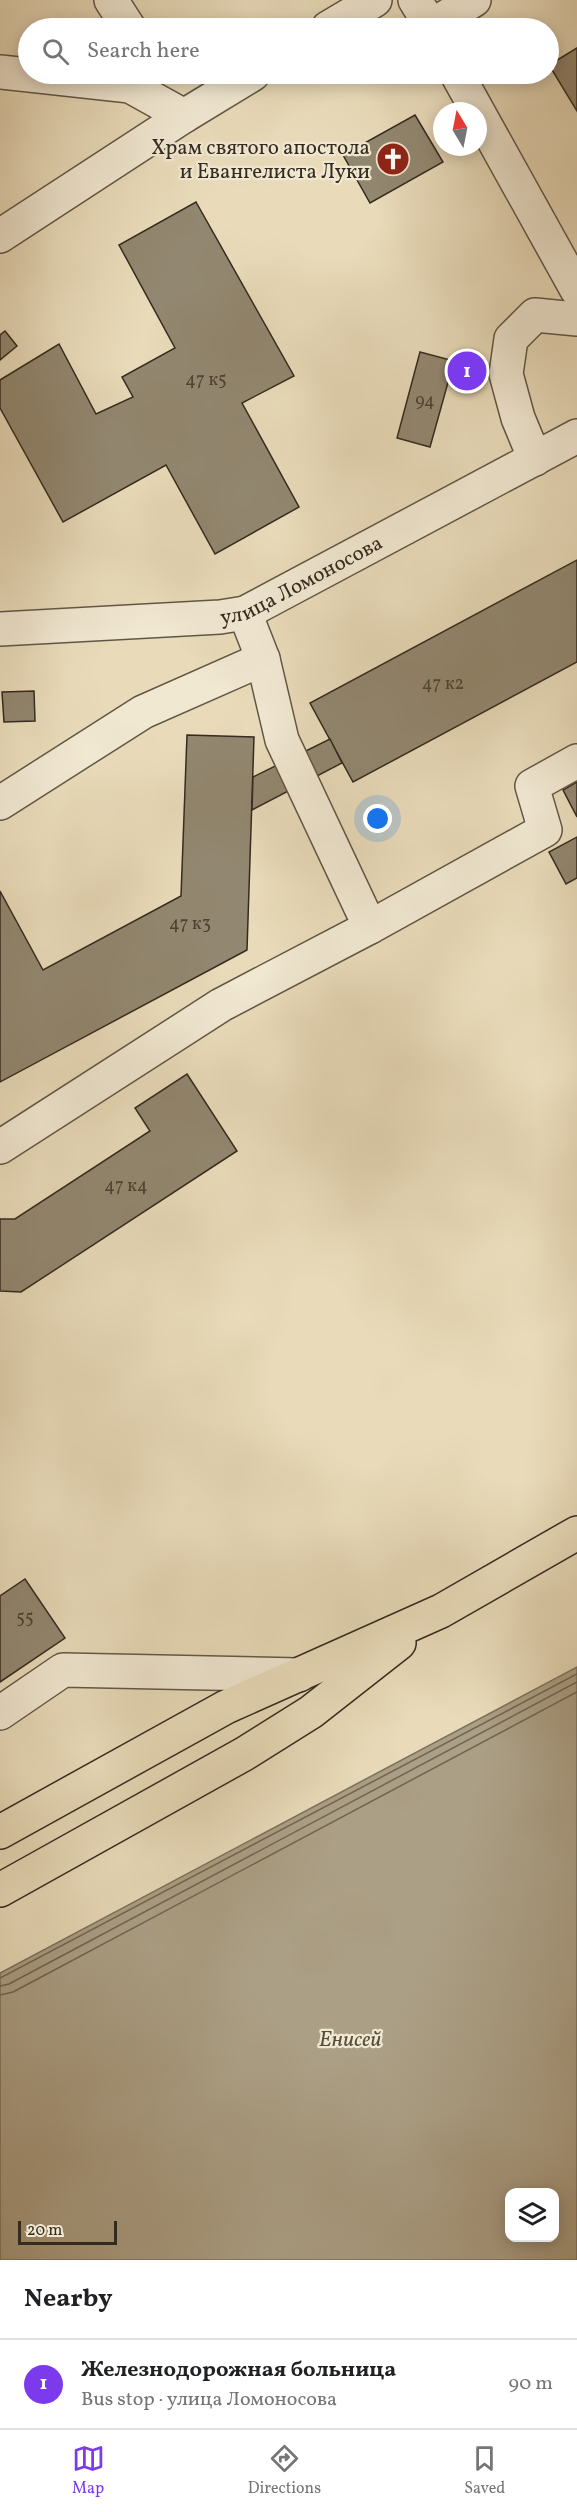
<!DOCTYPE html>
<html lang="en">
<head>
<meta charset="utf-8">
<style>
  body { margin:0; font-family:Vollkorn,serif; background:#f2f2f2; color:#202124 }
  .controls { position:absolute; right:18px; bottom:18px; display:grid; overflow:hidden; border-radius:12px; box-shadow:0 3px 15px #0003 }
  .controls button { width:54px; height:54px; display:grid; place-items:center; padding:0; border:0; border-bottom:2px solid #e0e0e0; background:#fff; color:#202124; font:30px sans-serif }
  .compass { position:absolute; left:433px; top:102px; width:54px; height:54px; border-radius:50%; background:#fff; box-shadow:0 3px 15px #0003; rotate:350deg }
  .scale { position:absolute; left:18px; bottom:15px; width:99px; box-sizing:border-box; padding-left:6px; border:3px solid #342b1f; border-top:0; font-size:16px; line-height:21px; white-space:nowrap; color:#342b1f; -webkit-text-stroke:4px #f1e8d2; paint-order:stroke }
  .you { position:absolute; left:378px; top:819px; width:21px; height:21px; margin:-15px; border:4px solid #fff; border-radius:50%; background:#1a73e8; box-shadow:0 0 0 9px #1a73e833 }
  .badge { display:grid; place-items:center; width:39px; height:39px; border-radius:50%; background:#7c3aed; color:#fff; font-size:20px; font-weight:700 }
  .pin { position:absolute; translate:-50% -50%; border:3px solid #fff; box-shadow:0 2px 6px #0006 }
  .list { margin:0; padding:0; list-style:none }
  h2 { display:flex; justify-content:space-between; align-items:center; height:78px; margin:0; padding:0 24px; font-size:26px }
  h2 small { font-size:20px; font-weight:400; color:#757577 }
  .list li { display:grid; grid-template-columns:39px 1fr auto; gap:18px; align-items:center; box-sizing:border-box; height:90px; padding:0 24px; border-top:2px solid #e0e0e0 }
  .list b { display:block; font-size:22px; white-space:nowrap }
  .list p { margin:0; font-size:20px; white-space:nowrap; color:#757577 }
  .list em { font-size:20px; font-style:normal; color:#757577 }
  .icon { flex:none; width:33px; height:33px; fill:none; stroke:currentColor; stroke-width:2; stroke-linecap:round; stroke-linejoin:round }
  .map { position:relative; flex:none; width:577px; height:2260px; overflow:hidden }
  .search { position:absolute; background:#fff; box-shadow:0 3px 15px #0003; left:18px; right:18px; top:18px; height:66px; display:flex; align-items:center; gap:15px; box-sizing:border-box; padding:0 21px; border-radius:33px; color:#757577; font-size:22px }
  .sheet { height:168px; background:#fff }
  nav { display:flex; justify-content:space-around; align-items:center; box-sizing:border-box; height:84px; border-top:2px solid #e0e0e0; background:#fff; font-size:16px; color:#757577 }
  nav a { display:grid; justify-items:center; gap:3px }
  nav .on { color:#7c3aed }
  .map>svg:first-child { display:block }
  .water { fill:#ab9f85; stroke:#7b715c; stroke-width:1.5; fill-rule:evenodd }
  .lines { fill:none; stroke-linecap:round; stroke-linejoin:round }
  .shore { stroke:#706552; stroke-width:1.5 }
  .building { fill:#928770; stroke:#342b1f; stroke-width:1.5 }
  .minor-casing { stroke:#615746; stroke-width:36 }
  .major-casing { stroke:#342b1f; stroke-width:36 }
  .minor { stroke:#f1e8d2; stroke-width:33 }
  .major { stroke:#e9dbba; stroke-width:33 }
  .labels { text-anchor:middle; stroke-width:4.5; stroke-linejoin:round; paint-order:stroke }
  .number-label { font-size:18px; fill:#4c4233 }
  .poi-label { font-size:21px; fill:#342b1f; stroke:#f1e8d2; text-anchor:end }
  .street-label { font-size:21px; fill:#342b1f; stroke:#f1e8d2 }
  .water-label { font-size:22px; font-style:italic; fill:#584e3e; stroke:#f1e8d2 }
</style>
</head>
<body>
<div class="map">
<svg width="577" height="2260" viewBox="0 0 577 2260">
  <rect width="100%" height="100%" fill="#e9dbba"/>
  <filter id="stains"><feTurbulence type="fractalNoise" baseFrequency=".00333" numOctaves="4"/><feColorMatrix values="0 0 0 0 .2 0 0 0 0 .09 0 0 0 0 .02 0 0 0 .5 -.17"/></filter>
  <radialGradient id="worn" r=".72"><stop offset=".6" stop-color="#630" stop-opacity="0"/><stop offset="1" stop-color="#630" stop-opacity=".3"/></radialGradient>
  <path class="water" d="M 577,1667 L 577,2260 L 0,2260 L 0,1973 ZM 510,2192 L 554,2192 L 554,2238 L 510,2238 Z"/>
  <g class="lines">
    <g class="shore">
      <polyline points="0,1978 577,1674"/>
      <polyline points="0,1986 9,1984 577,1682"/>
      <polyline points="0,1995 13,1992 577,1692"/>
    </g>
  </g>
  <g class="building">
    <polygon points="577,48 577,111 549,65"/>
    <polygon points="415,115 443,162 370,203 343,155"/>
    <polygon points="196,202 294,376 242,403 299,507 215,554 166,465 63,522 0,408 0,380 59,344 96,414 133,397 122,377 175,348 119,245"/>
    <polygon points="5,331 17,346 0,360 0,335"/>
    <polygon points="420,352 454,361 430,447 397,438"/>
    <polygon points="577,560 577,662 353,782 310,703"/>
    <polygon points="34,691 35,721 4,722 2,692"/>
    <polygon points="187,735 254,737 247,950 0,1082 0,891 43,970 181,896"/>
    <polygon points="330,739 342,763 252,810 253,777"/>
    <polygon points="577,782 577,817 563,790"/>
    <polygon points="577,837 577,878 566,884 549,852"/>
    <polygon points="187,1074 237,1151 21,1292 0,1291 0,1219 15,1219 150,1131 135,1108"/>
    <polygon points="25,1579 65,1638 0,1682 0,1596"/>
  </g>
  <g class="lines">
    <defs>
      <g id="minor">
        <polyline points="111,0 129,28"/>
        <polyline points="415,0 432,28"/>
        <polyline points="431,26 474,0"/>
        <polyline points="328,28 375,0"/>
        <polyline points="0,72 130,86 184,116"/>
        <polyline points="457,74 577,290"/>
        <polyline points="0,236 184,116 253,74"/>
        <polyline points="535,459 518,418 506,374 511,339 535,315 577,319"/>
        <path id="s1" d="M 0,629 L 220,617 L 245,613 L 577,436"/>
        <polyline points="0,803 143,712 263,659"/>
        <polyline points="370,927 545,830 532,786 577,761"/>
        <polyline points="0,1147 221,1005 370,927 282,740 263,659 245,613"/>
        <polyline points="0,1713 63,1670 299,1675"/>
      </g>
      <g id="major">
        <polyline points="0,1832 226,1707 441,1611 577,1533"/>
        <polyline points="0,1890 244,1754 311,1712 399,1643"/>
      </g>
    </defs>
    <use href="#minor" class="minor-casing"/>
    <use href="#major" class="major-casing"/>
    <use href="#minor" class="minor"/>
    <use href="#major" class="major"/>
  </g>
  <defs>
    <symbol id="church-disc" viewBox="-11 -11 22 22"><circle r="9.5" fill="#8f2418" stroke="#f1e8d2"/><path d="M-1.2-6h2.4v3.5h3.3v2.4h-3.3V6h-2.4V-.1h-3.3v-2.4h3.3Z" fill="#fff"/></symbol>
  </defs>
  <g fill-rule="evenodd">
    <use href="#church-disc" x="374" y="140" width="38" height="38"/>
  </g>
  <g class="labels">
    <g class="number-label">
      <text x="206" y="385">47 к5</text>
      <text x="425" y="406">94</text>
      <text x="443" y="689">47 к2</text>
      <text x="190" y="929">47 к3</text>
      <text x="126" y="1191">47 к4</text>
      <text x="25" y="1623">55</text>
    </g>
    <g class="poi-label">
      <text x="370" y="154">Храм святого апостола<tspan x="370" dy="24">и Евангелиста Луки</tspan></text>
    </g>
    <g class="street-label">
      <text dy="7" stroke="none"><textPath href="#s1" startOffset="310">улица Ломоносова</textPath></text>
    </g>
    <g class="water-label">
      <text x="350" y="2046">Енисей</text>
    </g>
  </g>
  <rect width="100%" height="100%" filter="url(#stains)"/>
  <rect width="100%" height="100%" fill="url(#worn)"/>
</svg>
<div class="controls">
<button><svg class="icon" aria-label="layers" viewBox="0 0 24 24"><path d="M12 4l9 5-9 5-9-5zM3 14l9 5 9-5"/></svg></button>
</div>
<svg class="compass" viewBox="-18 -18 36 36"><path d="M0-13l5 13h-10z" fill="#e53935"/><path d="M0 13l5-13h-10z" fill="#757577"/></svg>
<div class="scale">20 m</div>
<div class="you"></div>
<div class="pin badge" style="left:467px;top:371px">1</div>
<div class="search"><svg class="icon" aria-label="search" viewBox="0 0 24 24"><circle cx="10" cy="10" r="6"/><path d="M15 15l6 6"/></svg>Search here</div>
</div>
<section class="sheet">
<h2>Nearby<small></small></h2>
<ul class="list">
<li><span class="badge">1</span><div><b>Железнодорожная больница</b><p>Bus stop · улица Ломоносова</p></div><em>90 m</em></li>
</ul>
</section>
<nav>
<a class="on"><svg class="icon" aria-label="map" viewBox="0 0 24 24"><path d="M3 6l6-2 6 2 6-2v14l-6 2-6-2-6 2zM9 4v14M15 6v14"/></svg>Map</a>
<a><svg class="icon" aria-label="directions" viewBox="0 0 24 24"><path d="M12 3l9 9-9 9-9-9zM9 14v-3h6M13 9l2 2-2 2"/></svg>Directions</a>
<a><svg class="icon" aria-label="saved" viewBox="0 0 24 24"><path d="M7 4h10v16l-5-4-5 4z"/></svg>Saved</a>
</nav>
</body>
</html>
